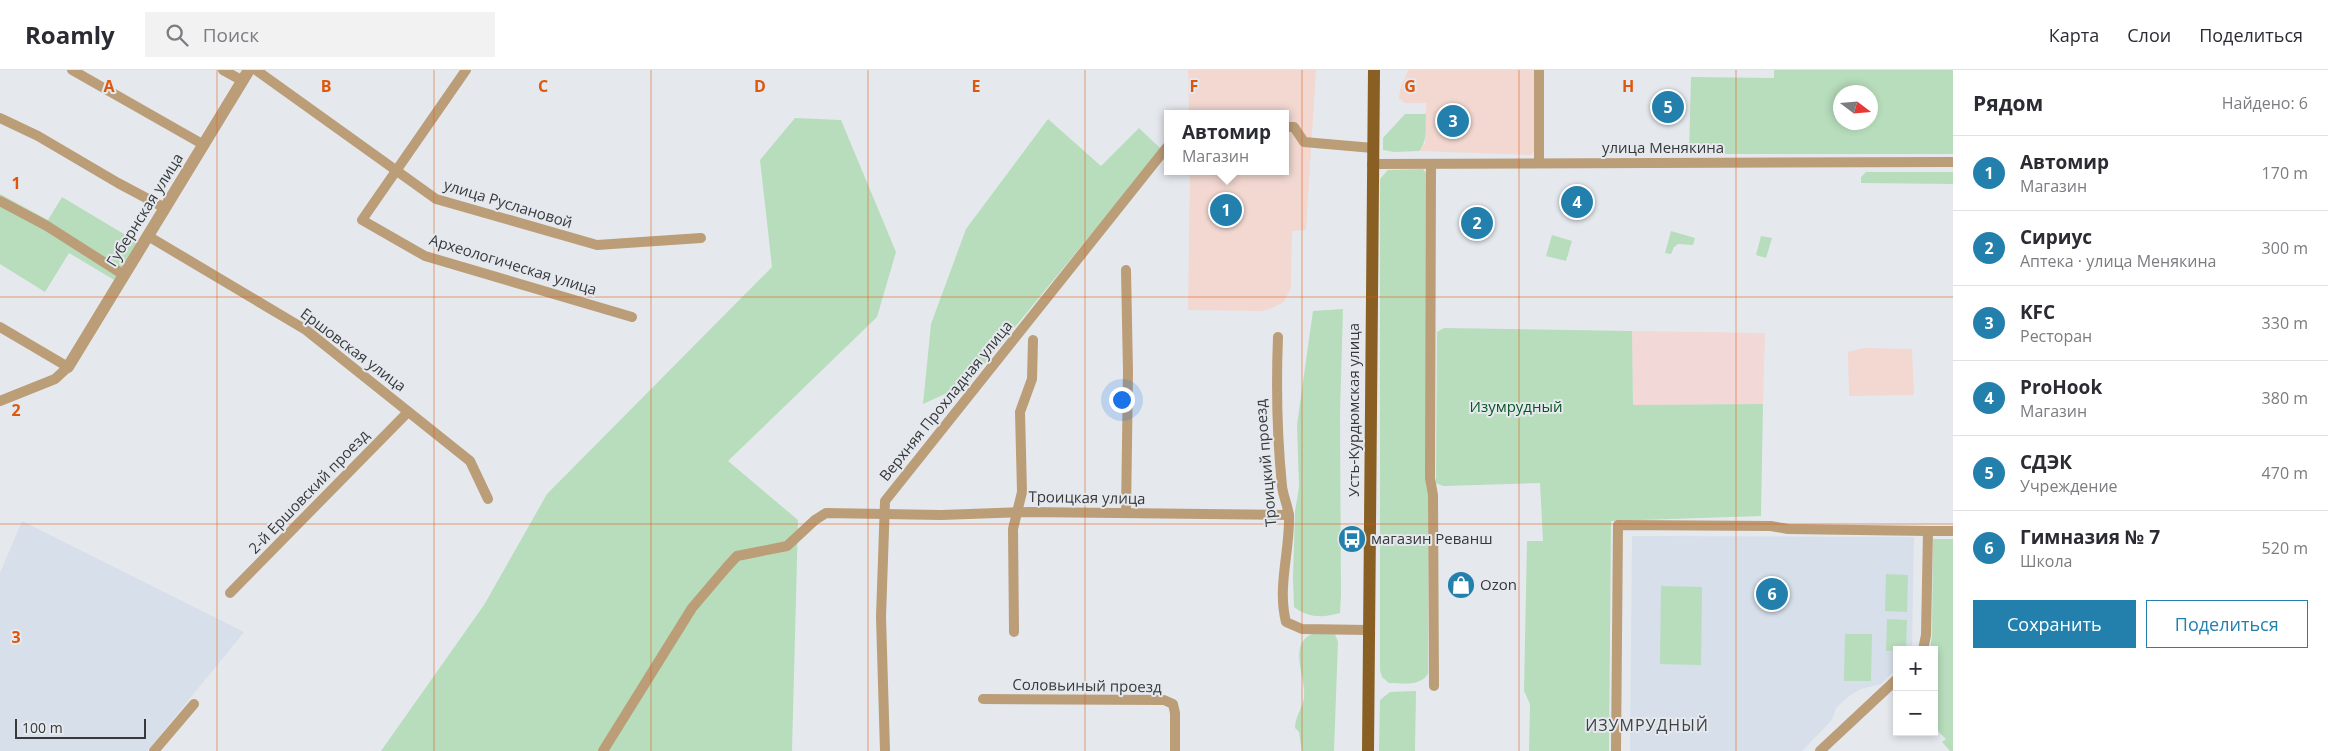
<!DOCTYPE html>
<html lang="ru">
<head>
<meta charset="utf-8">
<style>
  body { margin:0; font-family:"Open Sans",sans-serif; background:#f2f2f3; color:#2b2b33 }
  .controls { position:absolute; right:15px; bottom:15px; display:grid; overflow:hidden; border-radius:0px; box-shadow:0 2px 8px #0003 }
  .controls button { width:45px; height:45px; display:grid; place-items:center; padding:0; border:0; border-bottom:1px solid #e1e1e2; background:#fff; color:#2b2b33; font:25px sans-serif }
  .compass { position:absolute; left:1833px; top:15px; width:45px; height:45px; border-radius:50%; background:#fff; box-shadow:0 2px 8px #0003; rotate:106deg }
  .scale { position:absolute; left:15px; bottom:12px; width:131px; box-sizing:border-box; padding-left:5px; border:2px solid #37393b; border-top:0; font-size:14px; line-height:18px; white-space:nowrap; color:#37393b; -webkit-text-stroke:4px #e5e9ee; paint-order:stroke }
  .you { position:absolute; left:1121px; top:329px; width:18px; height:18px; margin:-12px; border:4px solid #fff; border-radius:50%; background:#1a73e8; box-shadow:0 0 0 8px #1a73e833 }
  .badge { display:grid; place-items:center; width:32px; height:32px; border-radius:50%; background:#2380ad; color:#fff; font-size:16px; font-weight:700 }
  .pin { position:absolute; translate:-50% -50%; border:2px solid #fff; box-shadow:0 1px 5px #0006 }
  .popup { position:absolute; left:1164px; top:40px; width:125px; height:65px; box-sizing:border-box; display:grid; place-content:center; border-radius:0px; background:#fff; filter:drop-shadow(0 1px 4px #0005); font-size:16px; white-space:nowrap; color:#7c7c81 }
  .popup b { font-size:19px; color:#2b2b33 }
  .popup::after { content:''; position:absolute; left:50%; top:100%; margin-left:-10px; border:10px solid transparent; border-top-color:#fff }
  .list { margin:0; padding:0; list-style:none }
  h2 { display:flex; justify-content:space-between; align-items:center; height:65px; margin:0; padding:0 20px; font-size:21px }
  h2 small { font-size:16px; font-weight:400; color:#7c7c81 }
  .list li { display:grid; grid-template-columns:32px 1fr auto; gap:15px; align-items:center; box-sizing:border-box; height:75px; padding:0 20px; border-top:1px solid #e1e1e2 }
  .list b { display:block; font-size:19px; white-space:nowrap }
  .list p { margin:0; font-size:16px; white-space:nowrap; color:#7c7c81 }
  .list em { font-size:16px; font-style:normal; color:#7c7c81 }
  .actions { display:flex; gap:10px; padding:15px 20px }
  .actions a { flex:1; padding:11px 0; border:1px solid #2380ad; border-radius:0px; text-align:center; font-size:18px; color:#2380ad }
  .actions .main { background:#2380ad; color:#fff }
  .icon { flex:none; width:28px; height:28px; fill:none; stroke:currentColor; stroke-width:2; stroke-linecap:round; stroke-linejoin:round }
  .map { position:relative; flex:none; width:1953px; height:681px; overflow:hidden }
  header { display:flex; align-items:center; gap:30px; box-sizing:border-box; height:70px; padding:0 25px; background:#fff; border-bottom:1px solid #e1e1e2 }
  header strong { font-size:24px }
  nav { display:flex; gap:28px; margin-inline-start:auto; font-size:18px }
  .search { width:350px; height:45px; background:#f2f2f3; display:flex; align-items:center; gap:12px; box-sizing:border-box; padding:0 18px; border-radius:0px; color:#7c7c81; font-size:19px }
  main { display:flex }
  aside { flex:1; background:#fff }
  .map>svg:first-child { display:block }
  .commercial { fill:#f2d8d1 }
  .built { fill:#d6dfea }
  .medical { fill:#f2d8d6 }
  .green { fill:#b7ddbc; fill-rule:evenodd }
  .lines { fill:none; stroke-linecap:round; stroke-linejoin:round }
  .minor { stroke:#bb9d78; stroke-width:10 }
  .tertiary { stroke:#bb9d78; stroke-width:12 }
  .primary { stroke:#895f23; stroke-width:12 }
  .grid { fill:none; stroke:#df570e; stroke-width:1; stroke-opacity:0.55 }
  .labels { text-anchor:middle; stroke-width:4; stroke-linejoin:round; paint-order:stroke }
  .street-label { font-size:15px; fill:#37393b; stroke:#e5e9ee }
  .park-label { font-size:15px; fill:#085524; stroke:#e5e9ee }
  .poi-label { font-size:15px; fill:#37393b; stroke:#e5e9ee; text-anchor:start }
  .neighbourhood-label { font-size:16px; letter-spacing:1px; fill:#3f4246; stroke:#e5e9ee }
  .grid-label { font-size:16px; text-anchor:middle; font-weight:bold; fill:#df570e; stroke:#e5e9ee; stroke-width:4; stroke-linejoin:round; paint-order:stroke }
</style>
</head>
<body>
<header>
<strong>Roamly</strong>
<div class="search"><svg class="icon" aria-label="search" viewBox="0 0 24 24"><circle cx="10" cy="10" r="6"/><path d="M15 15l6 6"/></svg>Поиск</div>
<nav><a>Карта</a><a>Слои</a><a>Поделиться</a></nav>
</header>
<main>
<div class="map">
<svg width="1953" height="681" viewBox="0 0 1953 681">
  <rect width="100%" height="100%" fill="#e5e9ee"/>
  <g class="commercial">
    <polygon points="1188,0 1316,0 1306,160 1292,161 1291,217 1284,232 1270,239 1262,241 1188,240 1190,101 1285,101 1285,44 1189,44"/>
    <polygon points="1408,0 1536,0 1534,82 1531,85 1419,81 1425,73 1426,33 1405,33 1399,28 1400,20"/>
    <polygon points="1863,278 1912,279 1914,325 1849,326 1848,282"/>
  </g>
  <g class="built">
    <polygon points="22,451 244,562 147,681 0,681 0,503"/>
    <polygon points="1632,466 1914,467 1912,580 1897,580 1897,598 1881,614 1861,619 1849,626 1836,638 1832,650 1802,681 1630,681"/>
  </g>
  <polygon class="medical" points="1632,261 1765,263 1763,334 1633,335"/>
  <g class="green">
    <path d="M 1774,0 L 1953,0 L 1953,84 L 1689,84 L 1691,7 L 1774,8 ZM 1840,22 L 1870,22 L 1870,52 L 1840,52 Z"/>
    <path d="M 1405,44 L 1426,44 C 1425,57 1428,71 1419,81 L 1394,82 L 1383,80 L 1383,68 Z"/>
    <polygon points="795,48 841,50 896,182 877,247 728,391 798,450 792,681 381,681 484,535 547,424 772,197 760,90"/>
    <polygon points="1048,49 1101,96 1139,58 1161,79 969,313 923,334 931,254 966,159"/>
    <path d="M 1423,99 L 1428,105 L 1428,604 C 1419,617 1403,613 1389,613 L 1382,607 L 1380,600 L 1380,109 L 1388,100 Z"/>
    <polygon points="1866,102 1953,102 1953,114 1861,113 1861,107"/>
    <polygon points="0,124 48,150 62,127 139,173 116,211 69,183 45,222 0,194"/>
    <polygon points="1671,161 1695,168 1693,175 1678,174 1674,177 1671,184 1665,183"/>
    <polygon points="1552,165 1572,171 1566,191 1546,186"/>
    <polygon points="1761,166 1772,168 1766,188 1756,185"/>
    <path d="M 1343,239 L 1340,344 L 1341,525 L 1340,543 C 1323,548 1308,548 1294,537 L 1293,508 L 1295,442 L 1299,417 L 1297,355 L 1313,241 Z"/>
    <polygon points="1444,258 1632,261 1633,335 1763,334 1761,446 1611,451 1609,681 1529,681 1530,634 1524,621 1527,471 1543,471 1540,413 1443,416 1436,413 1437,262"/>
    <polygon points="1933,469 1953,469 1953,681 1950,681 1942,672 1946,669 1934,657 1934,580 1930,580 1932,564"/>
    <polygon points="1886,504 1908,505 1907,542 1885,541"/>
    <polygon points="1661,516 1702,517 1701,595 1660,594"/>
    <polygon points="1887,549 1907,550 1906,580 1886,581"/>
    <path d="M 1312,564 L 1335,564 L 1338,572 L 1334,681 L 1302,681 L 1299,662 L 1295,658 C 1295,647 1302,639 1304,628 C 1307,608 1287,575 1312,564 Z"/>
    <polygon points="1845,564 1872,564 1871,611 1844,611"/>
    <polygon points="1416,621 1415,681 1379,681 1380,630 1390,622"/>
  </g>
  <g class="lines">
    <g class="minor">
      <polyline points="72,0 204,75"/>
      <polyline points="223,0 243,11"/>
      <polyline points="256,0 436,129 597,175 701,168"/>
      <polyline points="466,0 362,150 425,186 632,247"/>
      <polyline points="0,48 38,66 118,113 165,138"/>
      <polyline points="1285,57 1294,57 1304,72 1373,78"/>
      <polyline points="1539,93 1539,0"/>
      <polyline points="1372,94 1953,92"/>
      <polyline points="1431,95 1430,408 1433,425 1434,616"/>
      <polyline points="0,131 47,156 124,205"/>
      <polyline points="148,166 306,260 470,391 488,429"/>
      <polyline points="1126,200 1128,302 1126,443"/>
      <polyline points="0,257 68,297 55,309 0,331"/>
      <path d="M 1278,267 C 1276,317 1277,366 1282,416 C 1283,426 1288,436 1289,446 C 1290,481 1277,517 1286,552 L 1302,559 L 1369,560"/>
      <polyline points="230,523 408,342"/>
      <polyline points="1014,562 1013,459 1022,422 1020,342 1032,309 1033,270"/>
      <polyline points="1923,580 1926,565 1928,461 1953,461"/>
      <polyline points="983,629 1164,630 1173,634 1175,643 1175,681"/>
      <polyline points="154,681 194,634"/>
      <polyline points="603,681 692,538 726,498 737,486 787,476 815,450 826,443 941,445 1028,442 1289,445"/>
      <polyline points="885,681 881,547 885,431 1167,77"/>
      <polyline points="1616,681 1618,455 1771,456 1788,459 1928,461"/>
      <polyline points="1820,681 1897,609"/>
    </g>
    <polyline class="tertiary" points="68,297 249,0"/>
    <polyline class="primary" points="1368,681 1374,0"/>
  </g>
  <path class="grid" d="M 217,0 L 217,681M 434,0 L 434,681M 651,0 L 651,681M 868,0 L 868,681M 1085,0 L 1085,681M 1302,0 L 1302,681M 1519,0 L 1519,681M 1736,0 L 1736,681M 0,227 L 1953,227M 0,454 L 1953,454"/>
  <defs>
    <symbol id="bus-disc" viewBox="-11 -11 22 22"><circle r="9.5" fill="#2380ad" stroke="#e5e9ee"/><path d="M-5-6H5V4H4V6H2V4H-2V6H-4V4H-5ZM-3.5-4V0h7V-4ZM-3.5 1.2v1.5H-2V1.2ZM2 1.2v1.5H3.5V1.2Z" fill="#fff"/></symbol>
    <symbol id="shop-disc" viewBox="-11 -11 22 22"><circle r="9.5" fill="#2380ad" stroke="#e5e9ee"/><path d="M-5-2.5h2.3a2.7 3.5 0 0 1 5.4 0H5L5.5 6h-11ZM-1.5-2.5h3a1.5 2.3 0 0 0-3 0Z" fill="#fff"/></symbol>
  </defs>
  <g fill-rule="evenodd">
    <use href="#bus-disc" x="1336" y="453" width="32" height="32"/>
    <use href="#shop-disc" x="1445" y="499" width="32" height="32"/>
  </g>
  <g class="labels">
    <g class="street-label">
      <text x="1663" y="83">улица Менякина</text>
      <text transform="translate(508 134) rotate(17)" y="5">улица Руслановой</text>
      <text transform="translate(145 140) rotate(-58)" y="5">Губернская улица</text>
      <text transform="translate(513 195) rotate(17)" y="5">Археологическая улица</text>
      <text transform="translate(353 280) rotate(37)" y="5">Ершовская улица</text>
      <text transform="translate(946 331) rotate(-51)" y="5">Верхняя Прохладная улица</text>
      <text transform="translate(1354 340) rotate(-90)" y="5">Усть-Курдюмская улица</text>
      <text transform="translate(1266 393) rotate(-95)" y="5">Троицкий проезд</text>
      <text transform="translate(309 422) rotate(-46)" y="5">2-й Ершовский проезд</text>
      <text transform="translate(1087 428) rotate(1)" y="5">Троицкая улица</text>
      <text transform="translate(1087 616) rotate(1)" y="5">Соловьиный проезд</text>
    </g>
    <g class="park-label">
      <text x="1516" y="342">Изумрудный</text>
    </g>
    <g class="poi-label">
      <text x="1371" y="474">магазин Реванш</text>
      <text x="1480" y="520">Ozon</text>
    </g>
    <g class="neighbourhood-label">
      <text x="1647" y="661">ИЗУМРУДНЫЙ</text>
    </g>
  </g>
  <g class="grid-label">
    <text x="109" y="22">A</text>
    <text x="326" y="22">B</text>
    <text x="543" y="22">C</text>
    <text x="760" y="22">D</text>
    <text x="976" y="22">E</text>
    <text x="1194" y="22">F</text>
    <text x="1410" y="22">G</text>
    <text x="1628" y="22">H</text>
    <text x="16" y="119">1</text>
    <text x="16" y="346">2</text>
    <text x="16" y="573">3</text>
  </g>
</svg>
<div class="controls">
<button>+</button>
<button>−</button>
</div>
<svg class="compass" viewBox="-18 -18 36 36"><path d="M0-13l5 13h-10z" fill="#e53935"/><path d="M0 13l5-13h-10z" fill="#7c7c81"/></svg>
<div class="scale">100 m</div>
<div class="you"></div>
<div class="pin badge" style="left:1226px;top:140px">1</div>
<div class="popup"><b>Автомир</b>Магазин</div>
<div class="pin badge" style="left:1477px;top:153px">2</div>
<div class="pin badge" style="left:1453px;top:51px">3</div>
<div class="pin badge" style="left:1577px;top:132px">4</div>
<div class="pin badge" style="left:1668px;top:37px">5</div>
<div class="pin badge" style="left:1772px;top:524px">6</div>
</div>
<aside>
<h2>Рядом<small>Найдено: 6</small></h2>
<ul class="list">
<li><span class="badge">1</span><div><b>Автомир</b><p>Магазин</p></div><em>170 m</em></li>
<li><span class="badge">2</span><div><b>Сириус</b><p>Аптека · улица Менякина</p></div><em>300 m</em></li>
<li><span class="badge">3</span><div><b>KFC</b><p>Ресторан</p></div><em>330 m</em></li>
<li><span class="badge">4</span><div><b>ProHook</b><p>Магазин</p></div><em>380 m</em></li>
<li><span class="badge">5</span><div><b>СДЭК</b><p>Учреждение</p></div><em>470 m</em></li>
<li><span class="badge">6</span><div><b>Гимназия № 7</b><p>Школа</p></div><em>520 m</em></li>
</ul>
<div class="actions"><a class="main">Сохранить</a><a>Поделиться</a></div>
</aside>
</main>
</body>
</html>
